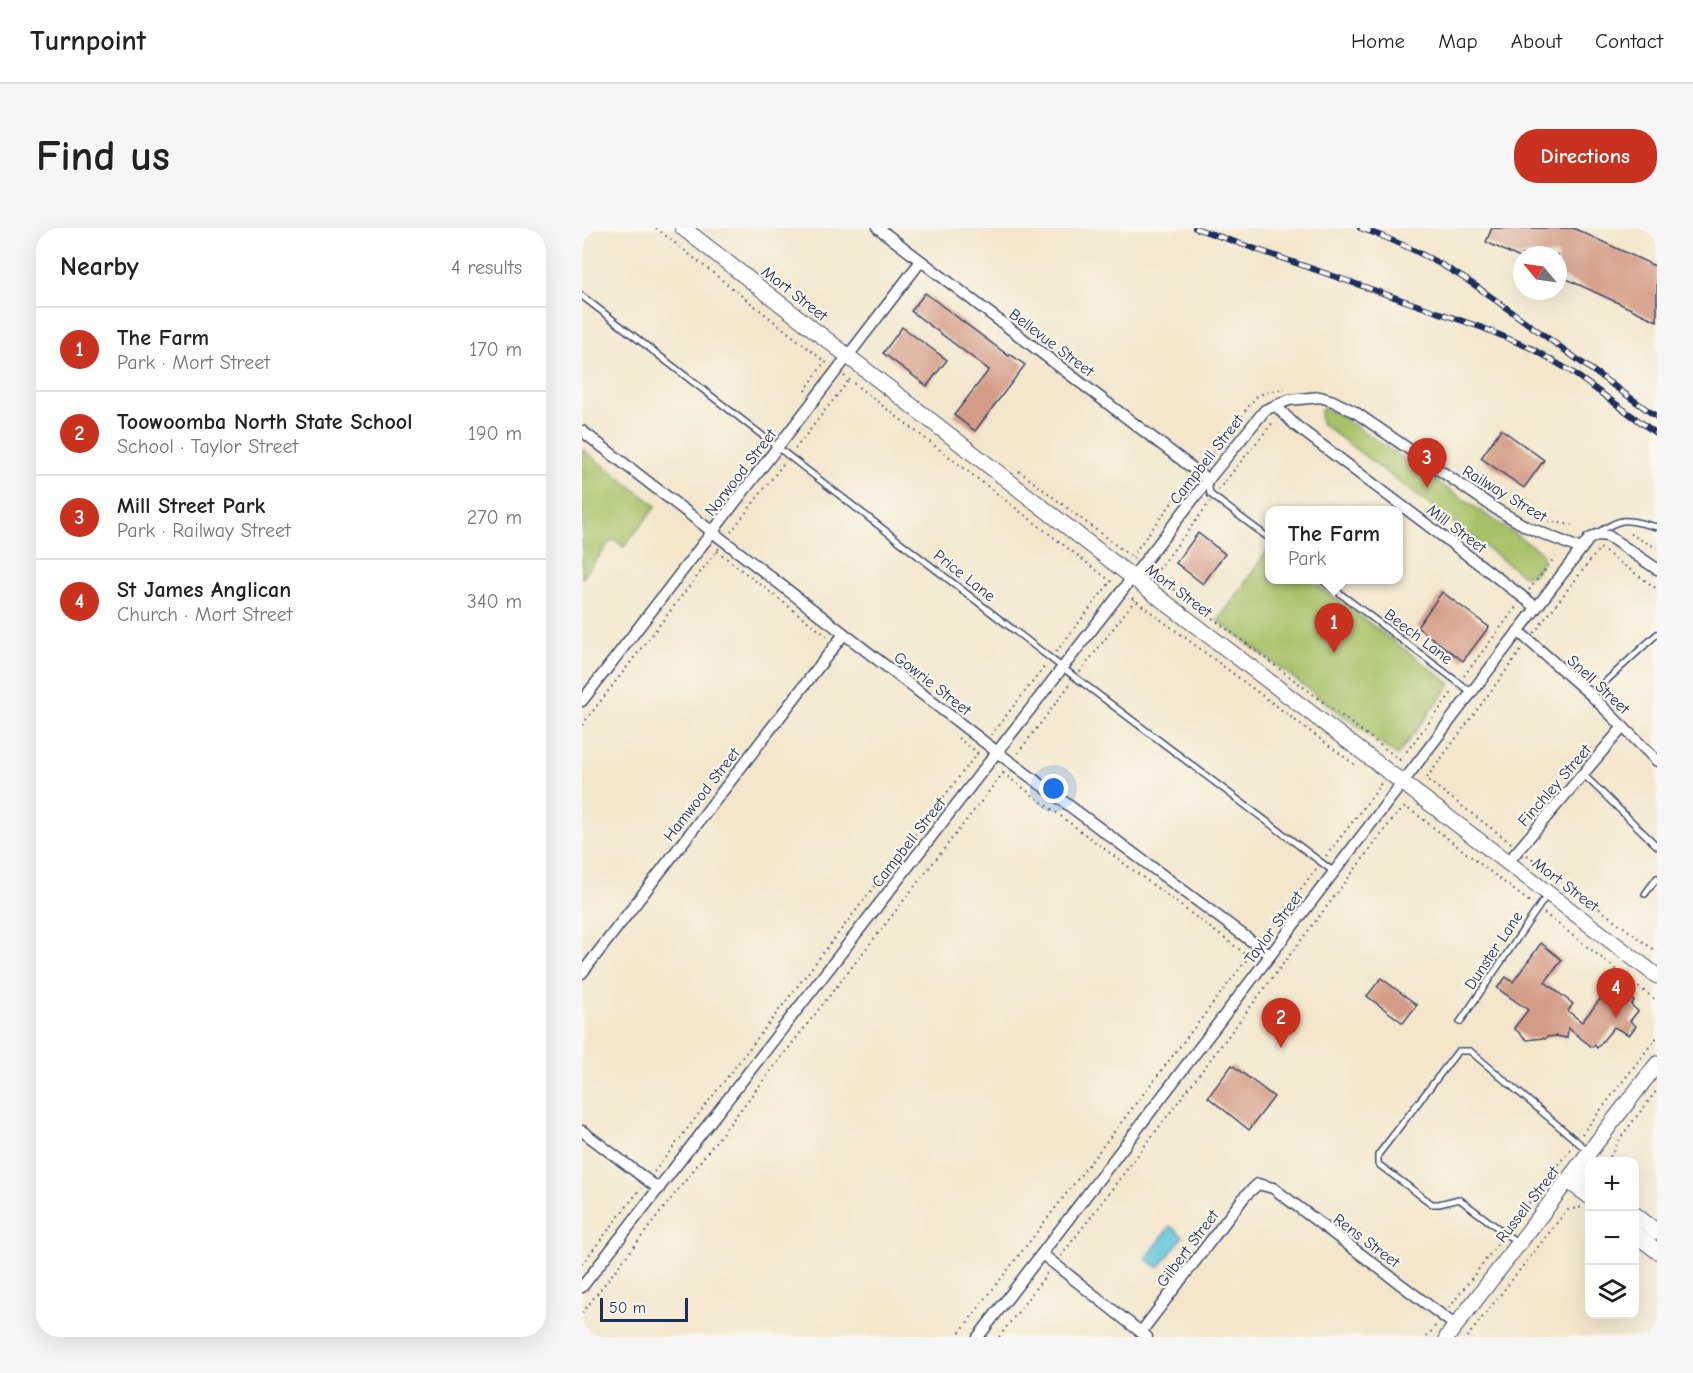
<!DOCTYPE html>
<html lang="en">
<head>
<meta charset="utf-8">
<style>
  body { margin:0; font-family:"Comic Neue",sans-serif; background:#f6f6f6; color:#222 }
  .controls { position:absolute; right:18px; bottom:18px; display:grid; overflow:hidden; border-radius:12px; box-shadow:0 6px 24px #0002 }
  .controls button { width:54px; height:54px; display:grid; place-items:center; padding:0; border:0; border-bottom:2px solid #e0e0e0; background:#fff; color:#222; font:30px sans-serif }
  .compass { position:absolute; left:931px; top:18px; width:54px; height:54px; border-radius:50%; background:#fff; box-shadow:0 6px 24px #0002; rotate:299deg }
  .scale { position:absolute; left:18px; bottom:15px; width:88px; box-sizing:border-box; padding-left:6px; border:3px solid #1b2f5e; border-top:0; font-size:16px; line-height:21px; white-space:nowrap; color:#1b2f5e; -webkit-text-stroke:4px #fbf7ec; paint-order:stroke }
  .you { position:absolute; left:472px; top:561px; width:21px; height:21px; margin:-15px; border:4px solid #fff; border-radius:50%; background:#1a73e8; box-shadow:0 0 0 9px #1a73e833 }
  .badge { display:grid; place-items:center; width:39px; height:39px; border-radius:50%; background:#c8321e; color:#fff; font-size:20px; font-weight:700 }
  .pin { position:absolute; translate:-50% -50px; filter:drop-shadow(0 2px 3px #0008) }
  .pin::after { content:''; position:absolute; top:32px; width:21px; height:18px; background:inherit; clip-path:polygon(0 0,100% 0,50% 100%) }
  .popup { position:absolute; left:683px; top:278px; width:138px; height:78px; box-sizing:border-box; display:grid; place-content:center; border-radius:12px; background:#fff; filter:drop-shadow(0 2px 4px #0005); font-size:20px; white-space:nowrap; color:#767676 }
  .popup b { font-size:22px; color:#222 }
  .popup::after { content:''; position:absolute; left:50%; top:100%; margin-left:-12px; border:12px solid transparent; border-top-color:#fff }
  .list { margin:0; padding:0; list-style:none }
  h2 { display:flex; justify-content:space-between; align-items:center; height:78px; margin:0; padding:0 24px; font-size:26px }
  h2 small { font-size:20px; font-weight:400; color:#767676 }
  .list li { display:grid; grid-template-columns:39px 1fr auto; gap:18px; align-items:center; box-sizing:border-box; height:84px; padding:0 24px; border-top:2px solid #e0e0e0 }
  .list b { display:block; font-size:22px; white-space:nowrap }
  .list p { margin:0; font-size:20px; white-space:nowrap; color:#767676 }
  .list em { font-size:20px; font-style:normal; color:#767676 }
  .icon { flex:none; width:33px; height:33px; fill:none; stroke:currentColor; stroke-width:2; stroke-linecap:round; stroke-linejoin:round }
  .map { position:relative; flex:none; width:1075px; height:1109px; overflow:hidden; border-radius:24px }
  header { display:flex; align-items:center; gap:36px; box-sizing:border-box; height:84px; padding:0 30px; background:#fff; border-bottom:2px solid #e0e0e0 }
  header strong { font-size:28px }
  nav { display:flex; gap:33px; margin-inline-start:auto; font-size:21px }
  .intro { display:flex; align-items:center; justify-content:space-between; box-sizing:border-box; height:144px; padding:0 36px }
  h1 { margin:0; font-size:42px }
  .button { padding:15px 27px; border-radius:24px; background:#c8321e; color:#fff; font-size:21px; font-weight:700 }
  main { display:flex; gap:36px; padding:0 36px }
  aside { flex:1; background:#fff; border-radius:24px; box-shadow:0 6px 24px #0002 }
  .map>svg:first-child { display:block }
  .green { fill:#a7c167; stroke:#617862; stroke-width:1.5 }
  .water { fill:#5fc4dc; stroke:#3d7a9d; stroke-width:1.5 }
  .building { fill:#d49c86 }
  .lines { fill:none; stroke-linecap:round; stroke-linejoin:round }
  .lane-casing { stroke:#3b4a6e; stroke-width:8 }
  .street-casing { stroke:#3b4a6e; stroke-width:13 }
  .secondary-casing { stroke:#3b4a6e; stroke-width:17 }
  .path { stroke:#3b4a6e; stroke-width:2; stroke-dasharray:1.5 4.5; stroke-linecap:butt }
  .lane { stroke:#fff; stroke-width:5 }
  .street { stroke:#fff; stroke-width:10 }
  .secondary { stroke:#fff; stroke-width:15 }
  .rail-casing { stroke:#1b2f5e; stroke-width:6 }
  .rail { stroke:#fbf7ec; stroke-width:4; stroke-dasharray:11; stroke-linecap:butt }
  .labels { text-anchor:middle; stroke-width:4.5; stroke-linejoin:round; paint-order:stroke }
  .street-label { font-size:16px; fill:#1b2f5e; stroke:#fbf7ec }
</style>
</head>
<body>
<header>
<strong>Turnpoint</strong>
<nav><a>Home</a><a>Map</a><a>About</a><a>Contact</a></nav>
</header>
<div class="intro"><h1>Find us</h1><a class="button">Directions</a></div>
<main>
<aside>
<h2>Nearby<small>4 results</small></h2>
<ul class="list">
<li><span class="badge">1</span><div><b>The Farm</b><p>Park · Mort Street</p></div><em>170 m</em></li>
<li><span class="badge">2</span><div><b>Toowoomba North State School</b><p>School · Taylor Street</p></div><em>190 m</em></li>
<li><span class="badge">3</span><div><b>Mill Street Park</b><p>Park · Railway Street</p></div><em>270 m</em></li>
<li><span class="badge">4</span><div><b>St James Anglican</b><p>Church · Mort Street</p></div><em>340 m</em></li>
</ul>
</aside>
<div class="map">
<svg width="1075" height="1109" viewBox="0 0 1075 1109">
  <rect width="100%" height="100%" fill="#fbf7ec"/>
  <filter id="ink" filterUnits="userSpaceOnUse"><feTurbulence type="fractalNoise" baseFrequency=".0167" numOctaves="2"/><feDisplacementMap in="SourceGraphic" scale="12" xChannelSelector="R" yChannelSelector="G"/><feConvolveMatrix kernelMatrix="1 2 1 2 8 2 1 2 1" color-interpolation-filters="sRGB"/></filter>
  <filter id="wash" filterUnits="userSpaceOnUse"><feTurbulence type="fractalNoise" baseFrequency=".008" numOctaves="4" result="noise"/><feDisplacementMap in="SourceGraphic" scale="24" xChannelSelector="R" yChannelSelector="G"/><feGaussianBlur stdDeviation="1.35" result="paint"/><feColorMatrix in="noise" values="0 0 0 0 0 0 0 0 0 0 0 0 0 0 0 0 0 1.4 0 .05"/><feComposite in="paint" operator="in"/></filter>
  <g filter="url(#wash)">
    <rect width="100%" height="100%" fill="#f3e6cb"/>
    <g class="green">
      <polygon points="741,180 757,187 959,324 961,333 952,346 942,348 739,195 738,185"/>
      <polygon points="0,221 74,278 42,319 32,312 28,314 0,350"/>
      <polygon points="687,320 688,352 729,352 869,456 815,528 636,393"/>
    </g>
    <polygon class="water" points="588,998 601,1008 577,1040 564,1031"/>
    <g id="blocks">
      <g class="building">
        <polygon points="910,0 991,0 1075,39 1075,93 976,47 976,27 940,27 940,31 904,14"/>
        <polygon points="343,65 427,128 428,126 443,137 393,203 372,187 407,142 329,83"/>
        <polygon points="320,99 365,132 345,158 301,125"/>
        <polygon points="919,201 962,232 942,260 899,230"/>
        <polygon points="616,305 643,326 621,356 594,335"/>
        <polygon points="860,364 907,399 881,433 835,399"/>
        <polygon points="959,715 980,732 963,754 991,776 986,783 1000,794 1027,760 1035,766 1038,762 1052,773 1049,777 1056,783 1048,793 1054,798 1047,807 1032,799 1015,820 1012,817 1010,819 986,800 985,810 974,808 965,809 963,811 961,810 945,812 932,800 946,782 915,760 924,749 931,754"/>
        <polygon points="799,750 835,777 821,795 785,768"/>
        <polygon points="650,837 692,869 667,902 626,869"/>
      </g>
    </g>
  </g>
  <g filter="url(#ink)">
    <use href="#blocks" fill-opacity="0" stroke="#3b4a6e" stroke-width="1.5"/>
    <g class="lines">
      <defs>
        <g id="lane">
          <polyline points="0,68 481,440 752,644"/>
          <polyline points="626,253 628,266 688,311"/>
          <path d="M 1015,305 C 1043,287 1044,292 1075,299"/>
          <polyline points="740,352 889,464"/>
          <polyline points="1009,467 1075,406"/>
          <polyline points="1001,546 1075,618"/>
          <polyline points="1063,666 1075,650"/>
          <polyline points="878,794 965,667"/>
          <polyline points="936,1015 877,971 857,976 850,976 796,936 796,927 876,823 888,823 1005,922"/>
        </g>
        <g id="street">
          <polyline points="296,0 626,252"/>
          <polyline points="694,178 713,197 954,379"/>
          <polyline points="0,203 415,524 688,727"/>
          <polyline points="936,403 1009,467 1075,533"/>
          <polyline points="0,473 339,33"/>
          <polyline points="926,634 1041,499"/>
          <polyline points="0,745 262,406"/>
          <polyline points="0,903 77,961"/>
          <polyline points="460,1026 565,1109"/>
          <polyline points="0,1059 626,252 683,182 707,172 738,169 751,173 773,184 914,281 945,299 999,321"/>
          <polyline points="559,1104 663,968 676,956 691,960 874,1098"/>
          <polyline points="396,1109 1007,311 1015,307 1026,308 1075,341"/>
        </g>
        <g id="secondary">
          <polyline points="101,0 550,349 1075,748"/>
          <polyline points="995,942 1008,952"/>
          <polyline points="986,953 1008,969"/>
          <polyline points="1052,986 1075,1004"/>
          <polyline points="1052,1005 1075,1023"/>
          <polyline points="865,1109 1075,836"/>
        </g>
      </defs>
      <use href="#lane" class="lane-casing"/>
      <use href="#street" class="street-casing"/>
      <use href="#secondary" class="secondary-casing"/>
      <g class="path">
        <polyline points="74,0 246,136"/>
        <polyline points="262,148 531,355"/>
        <polyline points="223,163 243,133"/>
        <polyline points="213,221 267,152"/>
        <polyline points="620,233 629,226 674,169 684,164 703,161"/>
        <polyline points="437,243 552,331"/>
        <polyline points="636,262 692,193"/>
        <polyline points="960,292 990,297"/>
        <polyline points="149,304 202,235"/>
        <polyline points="1048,306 1075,320"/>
        <polyline points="135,323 246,409"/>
        <polyline points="549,329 607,252"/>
        <polyline points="568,343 818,532 872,462"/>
        <polyline points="573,346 628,274"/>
        <polyline points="947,362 973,329"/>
        <polyline points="550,370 773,537"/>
        <polyline points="952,405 1018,320 1075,361"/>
        <polyline points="474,424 529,353"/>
        <polyline points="498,444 553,372"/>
        <polyline points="882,448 935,378"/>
        <polyline points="0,497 137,320"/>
        <polyline points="409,507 463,438"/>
        <polyline points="376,510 396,525"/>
        <polyline points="436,525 489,455"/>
        <polyline points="421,545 666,728"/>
        <polyline points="929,615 844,551 940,421"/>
        <polyline points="945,627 1075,724"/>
        <polyline points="744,628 799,557 797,555"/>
        <polyline points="962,685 1075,773"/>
        <polyline points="682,709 735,640"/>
        <polyline points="1000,906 1075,809"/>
        <polyline points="1025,934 1039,909 1075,862"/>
        <polyline points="72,944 397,523"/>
        <polyline points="929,999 989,920"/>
        <polyline points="479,1028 812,590 823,579 834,586 950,676"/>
        <polyline points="0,1036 59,960"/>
        <polyline points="867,1080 918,1013"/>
        <polyline points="0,1085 422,544"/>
        <polyline points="0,1105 5,1109"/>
        <polyline points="374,1109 669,726"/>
        <polyline points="417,1109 466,1044"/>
        <polyline points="845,1109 854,1097"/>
        <polyline points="885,1109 985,982 1001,979"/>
      </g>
      <use href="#lane" class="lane"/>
      <use href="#street" class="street"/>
      <use href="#secondary" class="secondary"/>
      <defs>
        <g id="rail">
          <polyline points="613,0 901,100 951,121 990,144 1075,206"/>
          <path d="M 778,0 C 819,14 858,34 894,58 L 1075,189"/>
        </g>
      </defs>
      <use href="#rail" class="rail-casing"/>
      <use href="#rail" class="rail"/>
    </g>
  </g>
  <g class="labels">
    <g class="street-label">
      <text transform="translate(213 65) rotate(38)" y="6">Mort Street</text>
      <text transform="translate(470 114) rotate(37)" y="6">Bellevue Street</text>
      <text transform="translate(624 231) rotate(-52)" y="6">Campbell Street</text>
      <text transform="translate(158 244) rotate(-52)" y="6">Norwood Street</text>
      <text transform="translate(923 265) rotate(31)" y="6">Railway Street</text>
      <text transform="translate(875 300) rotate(37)" y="6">Mill Street</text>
      <text transform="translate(383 347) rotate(38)" y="6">Price Lane</text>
      <text transform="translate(597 362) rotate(37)" y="6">Mort Street</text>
      <text transform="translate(837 408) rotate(37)" y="6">Beech Lane</text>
      <text transform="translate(351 455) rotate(38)" y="6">Gowrie Street</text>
      <text transform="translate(1017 456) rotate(43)" y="6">Snell Street</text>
      <text transform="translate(972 557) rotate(-49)" y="6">Finchley Street</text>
      <text transform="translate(119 566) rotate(-52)" y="6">Hamwood Street</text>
      <text transform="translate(326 614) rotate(-52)" y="6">Campbell Street</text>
      <text transform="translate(984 656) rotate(37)" y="6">Mort Street</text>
      <text transform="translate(691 699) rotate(-53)" y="6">Taylor Street</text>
      <text transform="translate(911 722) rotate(-56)" y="6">Dunster Lane</text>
      <text transform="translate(945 976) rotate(-52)" y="6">Russell Street</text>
      <text transform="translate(785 1012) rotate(37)" y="6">Rens Street</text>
      <text transform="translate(605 1020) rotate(-53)" y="6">Gilbert Street</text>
    </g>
  </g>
</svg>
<div class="controls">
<button>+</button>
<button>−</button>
<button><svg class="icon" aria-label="layers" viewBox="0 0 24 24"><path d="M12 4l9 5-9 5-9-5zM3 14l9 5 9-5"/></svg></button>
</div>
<svg class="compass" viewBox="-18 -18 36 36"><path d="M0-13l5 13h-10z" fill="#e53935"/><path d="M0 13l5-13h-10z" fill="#767676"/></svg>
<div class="scale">50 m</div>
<div class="you"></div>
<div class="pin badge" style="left:752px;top:425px">1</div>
<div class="popup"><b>The Farm</b>Park</div>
<div class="pin badge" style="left:699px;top:820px">2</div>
<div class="pin badge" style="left:845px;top:260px">3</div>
<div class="pin badge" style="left:1034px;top:790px">4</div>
</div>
</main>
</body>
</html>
